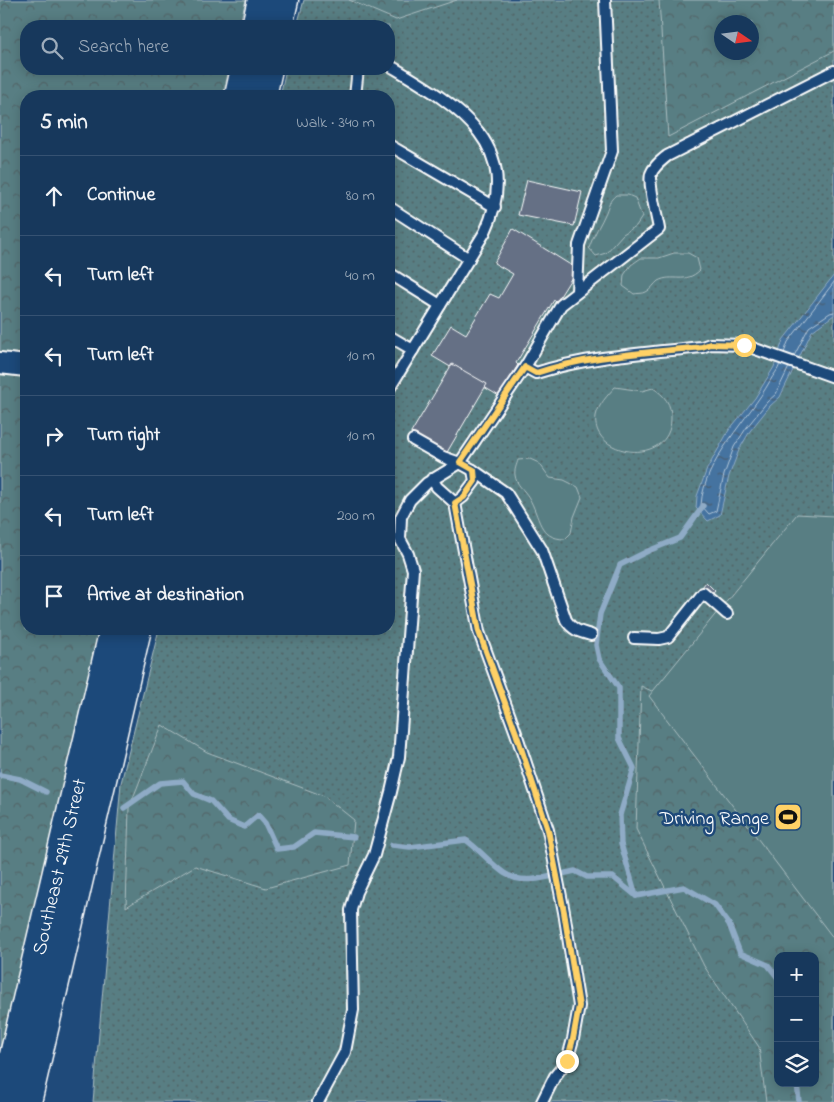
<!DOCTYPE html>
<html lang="en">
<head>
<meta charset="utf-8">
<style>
  body { margin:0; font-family:"Indie Flower",sans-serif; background:#244365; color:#f1f3f6 }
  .controls { position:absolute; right:15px; bottom:15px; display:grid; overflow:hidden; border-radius:10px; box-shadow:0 2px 12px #0003 }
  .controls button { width:45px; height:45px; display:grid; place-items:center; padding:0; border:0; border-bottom:1px solid #365272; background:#17385c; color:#f1f3f6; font:25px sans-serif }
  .compass { position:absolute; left:714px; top:15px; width:45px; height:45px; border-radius:50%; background:#17385c; box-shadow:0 2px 12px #0003; rotate:103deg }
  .stop { position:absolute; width:15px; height:15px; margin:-11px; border:4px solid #ffd166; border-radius:50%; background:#fff }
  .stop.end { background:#ffd166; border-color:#fff; box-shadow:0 1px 5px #0008 }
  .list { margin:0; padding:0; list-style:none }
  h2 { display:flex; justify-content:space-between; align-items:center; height:65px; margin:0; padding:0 20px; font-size:21px }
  h2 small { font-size:16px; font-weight:400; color:#9eacbb }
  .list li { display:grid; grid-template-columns:32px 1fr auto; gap:15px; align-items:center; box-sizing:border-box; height:80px; padding:0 20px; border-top:1px solid #365272 }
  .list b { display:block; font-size:19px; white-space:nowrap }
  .list em { font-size:16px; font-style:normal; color:#9eacbb }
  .icon { flex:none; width:28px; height:28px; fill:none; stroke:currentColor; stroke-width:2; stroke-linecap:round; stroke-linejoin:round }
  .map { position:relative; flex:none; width:834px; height:1102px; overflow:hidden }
  .search { position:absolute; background:#17385c; box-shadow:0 2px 12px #0003; left:20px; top:20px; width:375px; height:55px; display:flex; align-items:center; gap:12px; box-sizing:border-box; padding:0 18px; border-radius:20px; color:#9eacbb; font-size:19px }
  .panel { position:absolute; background:#17385c; box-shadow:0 2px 12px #0003; left:20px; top:90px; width:375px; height:545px; border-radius:20px }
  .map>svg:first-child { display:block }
  .grass { fill:url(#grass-dots); stroke:#acbec1; fill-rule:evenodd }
  .forest { fill:url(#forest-crowns); stroke:#acbec1; fill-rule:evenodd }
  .pitch { fill:#587e83; stroke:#acbec1 }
  .water { fill:url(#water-ripples); stroke:#8fabc6 }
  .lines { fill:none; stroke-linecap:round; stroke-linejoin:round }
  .shore { stroke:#b4c7d9; stroke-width:1 }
  .stream { stroke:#8fabc6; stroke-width:5.5 }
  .building { fill:#657085; stroke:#fff }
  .service-casing { stroke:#fff; stroke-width:14 }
  .minor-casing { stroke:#fff; stroke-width:24 }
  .secondary-casing { stroke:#fff; stroke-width:31 }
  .service { stroke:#1f4a7a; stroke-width:10 }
  .minor { stroke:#1f4a7a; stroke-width:20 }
  .secondary { stroke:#1f4a7a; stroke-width:28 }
  .route { stroke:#ffd166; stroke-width:6 }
  .labels { text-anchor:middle; stroke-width:5; stroke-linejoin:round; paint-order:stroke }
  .poi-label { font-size:20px; fill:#fff; stroke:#1f4a7a; text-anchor:end }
  .street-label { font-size:20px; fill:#fff; stroke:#1f4a7a }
</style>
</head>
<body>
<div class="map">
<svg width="834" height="1102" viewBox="0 0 834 1102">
  <defs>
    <pattern id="grass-dots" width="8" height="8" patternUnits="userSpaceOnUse" patternTransform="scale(1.25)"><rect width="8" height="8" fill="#587e83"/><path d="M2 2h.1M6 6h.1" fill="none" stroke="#526568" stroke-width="1.8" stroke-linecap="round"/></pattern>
    <pattern id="forest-crowns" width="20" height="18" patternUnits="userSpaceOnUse" patternTransform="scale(1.25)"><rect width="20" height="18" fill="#587e83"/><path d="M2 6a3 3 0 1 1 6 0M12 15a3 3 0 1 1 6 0" fill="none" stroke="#526568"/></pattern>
    <pattern id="water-ripples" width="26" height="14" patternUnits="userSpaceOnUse" patternTransform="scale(1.25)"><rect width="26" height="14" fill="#4473a0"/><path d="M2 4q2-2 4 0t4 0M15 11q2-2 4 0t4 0" fill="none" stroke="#495c6e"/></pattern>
  </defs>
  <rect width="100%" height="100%" fill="#1f4a7a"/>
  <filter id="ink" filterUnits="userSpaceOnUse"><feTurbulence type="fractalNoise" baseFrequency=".02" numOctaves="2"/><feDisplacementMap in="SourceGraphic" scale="10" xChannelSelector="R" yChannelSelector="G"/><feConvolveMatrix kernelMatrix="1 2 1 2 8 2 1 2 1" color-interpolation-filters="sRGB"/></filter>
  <g filter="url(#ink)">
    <path class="grass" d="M 304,0 L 834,0 L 834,1102 L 93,1102 L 121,783 L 159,629 L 389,629 L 389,96 L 280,96 L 286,69 L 389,69 L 389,26 L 297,26 ZM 722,22 L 752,22 L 752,52 L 722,52 ZM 778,956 L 815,956 L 815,1083 L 778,1083 Z"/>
    <g class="forest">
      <polygon points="0,0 246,0 239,26 26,26 26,69 229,69 223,96 26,96 26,629 99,629 0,1054"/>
      <polygon points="349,0 457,0 396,20"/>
      <path d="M 659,0 L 834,0 L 834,51 L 668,137 ZM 752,22 L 752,52 L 722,52 L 722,22 Z"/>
      <path d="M 641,686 L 709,718 L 834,922 L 834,1102 L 766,1102 L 759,1047 L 704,966 L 636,829 ZM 778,956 L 815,956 L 815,1083 L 778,1083 Z"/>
      <polygon points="162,725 207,752 324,796 354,820 350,865 266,888 195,866 126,907 129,808"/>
    </g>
    <g class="pitch">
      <path d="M 616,195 L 628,195 L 635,198 L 642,217 L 636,226 L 623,234 L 606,253 L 596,256 L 589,248 C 593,235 601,224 606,212 C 609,204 609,201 616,195 Z"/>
      <path d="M 674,253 L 688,253 L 697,258 L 700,270 C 685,285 673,273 658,281 C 654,284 651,290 646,292 C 643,294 637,293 634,294 L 623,286 L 624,275 L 631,265 L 641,258 L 659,258 Z"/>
      <path d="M 615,387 L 642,391 L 653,388 C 664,395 672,404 671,419 C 670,468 590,457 596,416 C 598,405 608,395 615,387 Z"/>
      <path d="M 530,459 L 539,463 L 550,478 L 564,480 L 578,487 L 582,497 L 574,517 L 571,533 L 565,539 C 538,539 540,516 529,498 C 524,489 516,485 515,475 C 514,470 517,464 518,460 Z"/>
      <polygon points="797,514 834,516 834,939 649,696"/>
    </g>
    <polygon class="water" points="834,275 834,315 812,331 780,397 770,406 750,431 739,450 729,476 720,515 708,521 696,508 697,496 707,469 729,430 755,398 774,367 783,340"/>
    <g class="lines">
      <g class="shore">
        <polyline points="784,353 788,342 834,282"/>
        <polyline points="794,356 809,327 830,313 834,312"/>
        <path d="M 780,364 C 778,371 773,375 770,381 C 749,419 704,460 701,505 L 709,514 L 716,511 L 724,475 L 734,447 L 747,427 L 767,402 L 776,394 L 789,367"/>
      </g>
      <g class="stream">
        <polyline points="0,775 20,779 46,792"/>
        <polyline points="124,808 160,783 183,781 194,794 211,801 228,820 244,827 258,815 265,823 277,849 294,847 314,833 354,837"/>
        <path d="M 392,845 L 410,847 L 466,840 C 480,850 490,863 504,873 C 524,887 554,875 575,871 L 587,877 L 613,877 L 636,896"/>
        <polyline points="636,896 621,844 620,815 634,768 619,738 619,688 599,659 596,645 600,614 620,565 648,551 680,538 703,506"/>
        <polyline points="636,896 684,887 715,905 729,924 740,953 768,965 778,978"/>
        <polyline points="797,1083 799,1102"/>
      </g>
    </g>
    <g class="building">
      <polygon points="527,180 582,192 574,226 518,215"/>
      <polygon points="513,229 577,269 557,301 554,300 516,363 518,365 499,396 432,356 451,325 466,334 490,294 499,298 513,274 494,263"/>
      <polygon points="452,364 487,384 446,454 411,433"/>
      <polygon points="706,582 715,591 704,604 695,596"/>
    </g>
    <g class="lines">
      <defs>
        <g id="service">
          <path d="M 389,65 C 454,104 526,143 485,232 L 389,389"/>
          <path d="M 834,71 L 667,156 C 661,161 654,166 651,174 C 648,183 657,217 659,229 L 561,305 L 525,367 L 536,373 C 589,356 647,353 702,347 L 710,344 L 744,345 L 834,377"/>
          <polyline points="355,96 358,69"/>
          <polyline points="389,145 495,207"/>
          <polyline points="389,207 469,259"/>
          <polyline points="389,273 440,305"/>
          <polyline points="577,292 579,245 612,151 605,0"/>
          <polyline points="389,336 413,350"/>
          <path d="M 413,440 L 443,457 L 460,463 L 473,470 L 506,493 L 542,550 L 566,620 C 572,630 580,632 591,635"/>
          <polyline points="432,479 437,487 455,503 479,632 516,733 548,830 564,912 579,1006 573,1039 567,1061 555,1076 542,1102"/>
          <polyline points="455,503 463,497 475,481 473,470"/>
          <polyline points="634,638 659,639 668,637 703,593 727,614"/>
          <polyline points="318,1102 345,1052 353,1010 351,910 356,892 374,855 391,792 399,757 413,570 408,554 400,539 401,517 410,500 427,483 460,463 525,367"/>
        </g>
        <polyline id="minor" points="0,363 26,366"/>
        <g id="secondary">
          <polyline points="256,26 262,0"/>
          <polyline points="278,26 284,0"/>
          <polyline points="239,96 245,69"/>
          <polyline points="262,96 268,69"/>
          <path id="s1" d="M 3,1102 L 114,629"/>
          <polyline points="27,1102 137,629"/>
        </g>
      </defs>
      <use href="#service" class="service-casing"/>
      <use href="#minor" class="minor-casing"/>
      <use href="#secondary" class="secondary-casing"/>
      <use href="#service" class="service"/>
      <use href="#minor" class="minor"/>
      <use href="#secondary" class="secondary"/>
    </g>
  </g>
  <g class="lines" filter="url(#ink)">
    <path class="route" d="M 567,1061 L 573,1039 L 579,1006 L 564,912 L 548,830 L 516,733 L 479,632 L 455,503 L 464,497 L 475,481 L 474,470 L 460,462 L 525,367 L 536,373 C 589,355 647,353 702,347 L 710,344 L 744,345"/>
  </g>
  <defs>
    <symbol id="stadium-square" viewBox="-11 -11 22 22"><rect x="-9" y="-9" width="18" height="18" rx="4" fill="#ffd166" stroke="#1f4a7a"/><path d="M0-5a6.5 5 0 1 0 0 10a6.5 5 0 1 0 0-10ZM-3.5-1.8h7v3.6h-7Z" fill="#111"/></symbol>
  </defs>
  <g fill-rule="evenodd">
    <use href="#stadium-square" x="772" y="801" width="32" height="32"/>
  </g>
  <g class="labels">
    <g class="poi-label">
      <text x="769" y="824">Driving Range</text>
    </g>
    <g class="street-label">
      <text dy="7" stroke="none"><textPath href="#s1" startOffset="242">Southeast 29th Street</textPath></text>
    </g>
  </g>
</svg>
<div class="controls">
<button>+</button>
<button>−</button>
<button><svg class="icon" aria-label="layers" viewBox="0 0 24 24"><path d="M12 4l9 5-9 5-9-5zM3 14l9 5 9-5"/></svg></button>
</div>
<svg class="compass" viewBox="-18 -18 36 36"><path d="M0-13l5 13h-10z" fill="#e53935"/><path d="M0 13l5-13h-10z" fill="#9eacbb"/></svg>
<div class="stop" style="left:744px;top:345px"></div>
<div class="stop end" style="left:567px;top:1061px"></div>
<div class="search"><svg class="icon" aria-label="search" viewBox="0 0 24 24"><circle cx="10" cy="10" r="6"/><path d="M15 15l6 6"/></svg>Search here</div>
<section class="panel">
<h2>5 min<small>Walk · 340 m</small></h2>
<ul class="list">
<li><svg class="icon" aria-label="ahead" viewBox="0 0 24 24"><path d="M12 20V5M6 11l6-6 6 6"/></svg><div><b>Continue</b></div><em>80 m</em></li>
<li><svg class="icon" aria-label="left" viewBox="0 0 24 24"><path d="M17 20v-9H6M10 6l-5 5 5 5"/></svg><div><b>Turn left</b></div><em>40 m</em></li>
<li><svg class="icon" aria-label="left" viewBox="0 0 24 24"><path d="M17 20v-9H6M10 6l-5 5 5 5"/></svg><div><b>Turn left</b></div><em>10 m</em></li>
<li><svg class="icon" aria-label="right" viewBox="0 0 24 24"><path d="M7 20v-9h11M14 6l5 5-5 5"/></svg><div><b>Turn right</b></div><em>10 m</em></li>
<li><svg class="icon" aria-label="left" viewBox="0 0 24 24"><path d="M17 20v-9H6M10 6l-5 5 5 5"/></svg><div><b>Turn left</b></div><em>200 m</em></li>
<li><svg class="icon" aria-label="arrive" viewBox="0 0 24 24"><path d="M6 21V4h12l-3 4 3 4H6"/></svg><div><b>Arrive at destination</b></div></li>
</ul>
</section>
</div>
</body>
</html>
